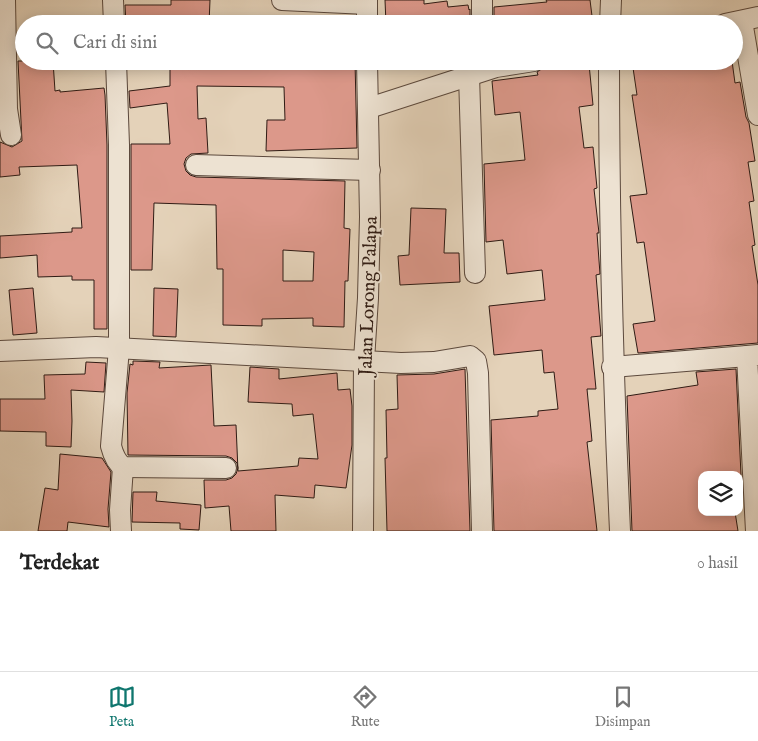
<!DOCTYPE html>
<html lang="id">
<head>
<meta charset="utf-8">
<style>
  body { margin:0; font-family:"IM FELL English",serif; background:#f6f6f6; color:#222 }
  .controls { position:absolute; right:15px; bottom:15px; display:grid; overflow:hidden; border-radius:10px; box-shadow:0 2px 12px #0003 }
  .controls button { width:45px; height:45px; display:grid; place-items:center; padding:0; border:0; border-bottom:1px solid #e0e0e0; background:#fff; color:#222; font:25px sans-serif }
  .list { margin:0; padding:0; list-style:none }
  h2 { display:flex; justify-content:space-between; align-items:center; height:65px; margin:0; padding:0 20px; font-size:21px }
  h2 small { font-size:16px; font-weight:400; color:#767676 }
  .icon { flex:none; width:28px; height:28px; fill:none; stroke:currentColor; stroke-width:2; stroke-linecap:round; stroke-linejoin:round }
  .map { position:relative; flex:none; width:758px; height:531px; overflow:hidden }
  .search { position:absolute; background:#fff; box-shadow:0 2px 12px #0003; left:15px; right:15px; top:15px; height:55px; display:flex; align-items:center; gap:12px; box-sizing:border-box; padding:0 18px; border-radius:28px; color:#767676; font-size:19px }
  .sheet { height:140px; background:#fff }
  nav { display:flex; justify-content:space-around; align-items:center; box-sizing:border-box; height:70px; border-top:1px solid #e0e0e0; background:#fff; font-size:14px; color:#767676 }
  nav a { display:grid; justify-items:center; gap:2px }
  nav .on { color:#0f766e }
  .map>svg:first-child { display:block }
  .building { fill:#dc988a; stroke:#2f1b14; fill-rule:evenodd }
  .lines { fill:none; stroke-linecap:round; stroke-linejoin:round }
  .street-casing { stroke:#5c493d; stroke-width:22 }
  .street { stroke:#ede2d2; stroke-width:20 }
  .labels { text-anchor:middle; stroke-width:4; stroke-linejoin:round; paint-order:stroke }
  .street-label { font-size:19px; fill:#2f1b14; stroke:#ede2d2 }
</style>
</head>
<body>
<div class="map">
<svg width="758" height="531" viewBox="0 0 758 531">
  <rect width="100%" height="100%" fill="#e4d2b9"/>
  <filter id="stains"><feTurbulence type="fractalNoise" baseFrequency=".004" numOctaves="4"/><feColorMatrix values="0 0 0 0 .2 0 0 0 0 .09 0 0 0 0 .02 0 0 0 .5 -.17"/></filter>
  <radialGradient id="worn" r=".72"><stop offset=".6" stop-color="#630" stop-opacity="0"/><stop offset="1" stop-color="#630" stop-opacity=".3"/></radialGradient>
  <g class="building">
    <polygon points="171,0 210,0 209,24 126,24 125,5 171,5"/>
    <polygon points="385,0 424,0 424,4 447,1 448,7 468,5 469,10 470,9 470,24 386,24"/>
    <polygon points="546,0 590,0 593,24 494,24 494,7 547,2"/>
    <polygon points="18,61 53,61 55,91 60,90 60,92 104,88 105,95 107,145 107,329 94,329 94,280 72,280 72,276 38,277 37,255 0,258 0,236 72,232 72,228 82,228 77,165 19,167 20,175 0,177 0,142 12,147 22,141"/>
    <path d="M 170,61 L 266,63 L 266,67 L 308,66 L 308,61 L 355,61 L 357,148 L 266,151 L 267,120 L 285,120 L 284,87 L 197,86 L 198,119 L 206,118 L 208,153 L 191,154 L 186,158 L 184,164 L 186,171 L 190,175 L 196,177 L 345,181 L 344,228 L 350,229 L 348,281 L 345,281 L 344,327 L 313,326 L 313,318 L 262,319 L 262,326 L 223,325 L 223,269 L 217,269 L 216,205 L 154,203 L 152,270 L 131,270 L 131,144 L 170,144 L 167,103 L 130,108 L 129,91 L 170,86 ZM 283,250 L 314,252 L 313,281 L 283,281 Z"/>
    <polygon points="632,61 732,61 735,83 740,82 746,117 749,123 755,161 748,162 754,201 749,202 755,245 752,246 758,285 758,343 638,353 633,324 655,321 644,242 637,243 630,196 647,194 632,95 637,95"/>
    <polygon points="589,64 593,105 579,107 584,148 593,147 597,188 594,189 599,233 597,233 600,274 596,275 601,336 591,337 596,389 587,389 592,441 587,442 597,531 494,531 491,420 538,416 538,411 558,409 554,372 544,373 542,350 494,355 489,306 545,300 542,270 507,274 503,240 486,242 484,164 525,160 520,112 495,115 492,81 538,75 537,72 543,68"/>
    <polygon points="411,208 446,209 444,253 459,253 460,282 400,285 398,256 409,255"/>
    <polygon points="33,288 37,333 13,335 9,290"/>
    <polygon points="154,288 178,289 176,337 153,336"/>
    <polygon points="133,361 160,362 159,368 211,365 214,426 236,425 238,471 298,466 299,458 318,459 313,414 293,416 292,404 248,402 250,367 279,369 279,379 337,373 338,390 350,389 352,406 352,445 346,488 315,485 314,498 275,495 276,531 231,531 229,506 205,508 204,480 226,480 232,478 236,474 238,468 237,463 232,458 226,456 128,455 127,393 130,364 133,365"/>
    <polygon points="86,362 106,363 104,392 71,390 72,421 71,447 46,446 46,432 0,431 0,399 45,399 44,375 85,374"/>
    <polygon points="465,369 470,531 387,531 385,458 387,458 386,410 398,409 397,375 434,374"/>
    <polygon points="736,369 741,475 702,475 702,512 735,512 738,531 632,531 627,396 698,385 696,372"/>
    <polygon points="60,454 102,458 111,472 108,509 109,527 68,522 67,531 38,531 45,488 58,490"/>
    <polygon points="133,492 157,492 156,501 201,505 199,530 180,529 180,523 132,522"/>
  </g>
  <g class="lines">
    <defs>
      <g id="street">
        <polyline points="5,0 7,109 11,135"/>
        <polyline points="113,0 114,24"/>
        <polyline points="282,0 367,4"/>
        <polyline points="742,21 758,115"/>
        <polyline points="367,24 367,0"/>
        <polyline points="482,24 482,0"/>
        <polyline points="610,24 611,0"/>
        <polyline points="725,24 758,17"/>
        <path d="M 116,61 L 119,145 L 119,348 L 111,446 C 113,454 116,462 123,467 L 226,468"/>
        <path d="M 609,61 C 609,218 613,374 620,531"/>
        <polyline points="469,75 475,273"/>
        <polyline points="369,108 496,67 534,61"/>
        <polyline points="196,165 370,170"/>
        <polyline points="0,351 96,347 401,363 434,362 470,356 476,361 478,373 482,531"/>
        <polyline points="612,367 747,356"/>
        <polyline points="121,531 120,510 123,467"/>
        <polyline points="363,531 364,360 368,298 370,217 367,61"/>
        <polyline points="756,531 747,356 758,355"/>
      </g>
    </defs>
    <use href="#street" class="street-casing"/>
    <use href="#street" class="street"/>
  </g>
  <g class="labels">
    <g class="street-label">
      <text transform="translate(367 296) rotate(-88)" y="7">Jalan Lorong Palapa</text>
    </g>
  </g>
  <rect width="100%" height="100%" filter="url(#stains)"/>
  <rect width="100%" height="100%" fill="url(#worn)"/>
</svg>
<div class="controls">
<button><svg class="icon" aria-label="layers" viewBox="0 0 24 24"><path d="M12 4l9 5-9 5-9-5zM3 14l9 5 9-5"/></svg></button>
</div>
<div class="search"><svg class="icon" aria-label="search" viewBox="0 0 24 24"><circle cx="10" cy="10" r="6"/><path d="M15 15l6 6"/></svg>Cari di sini</div>
</div>
<section class="sheet">
<h2>Terdekat<small>0 hasil</small></h2>
<ul class="list">
</ul>
</section>
<nav>
<a class="on"><svg class="icon" aria-label="map" viewBox="0 0 24 24"><path d="M3 6l6-2 6 2 6-2v14l-6 2-6-2-6 2zM9 4v14M15 6v14"/></svg>Peta</a>
<a><svg class="icon" aria-label="directions" viewBox="0 0 24 24"><path d="M12 3l9 9-9 9-9-9zM9 14v-3h6M13 9l2 2-2 2"/></svg>Rute</a>
<a><svg class="icon" aria-label="saved" viewBox="0 0 24 24"><path d="M7 4h10v16l-5-4-5 4z"/></svg>Disimpan</a>
</nav>
</body>
</html>
